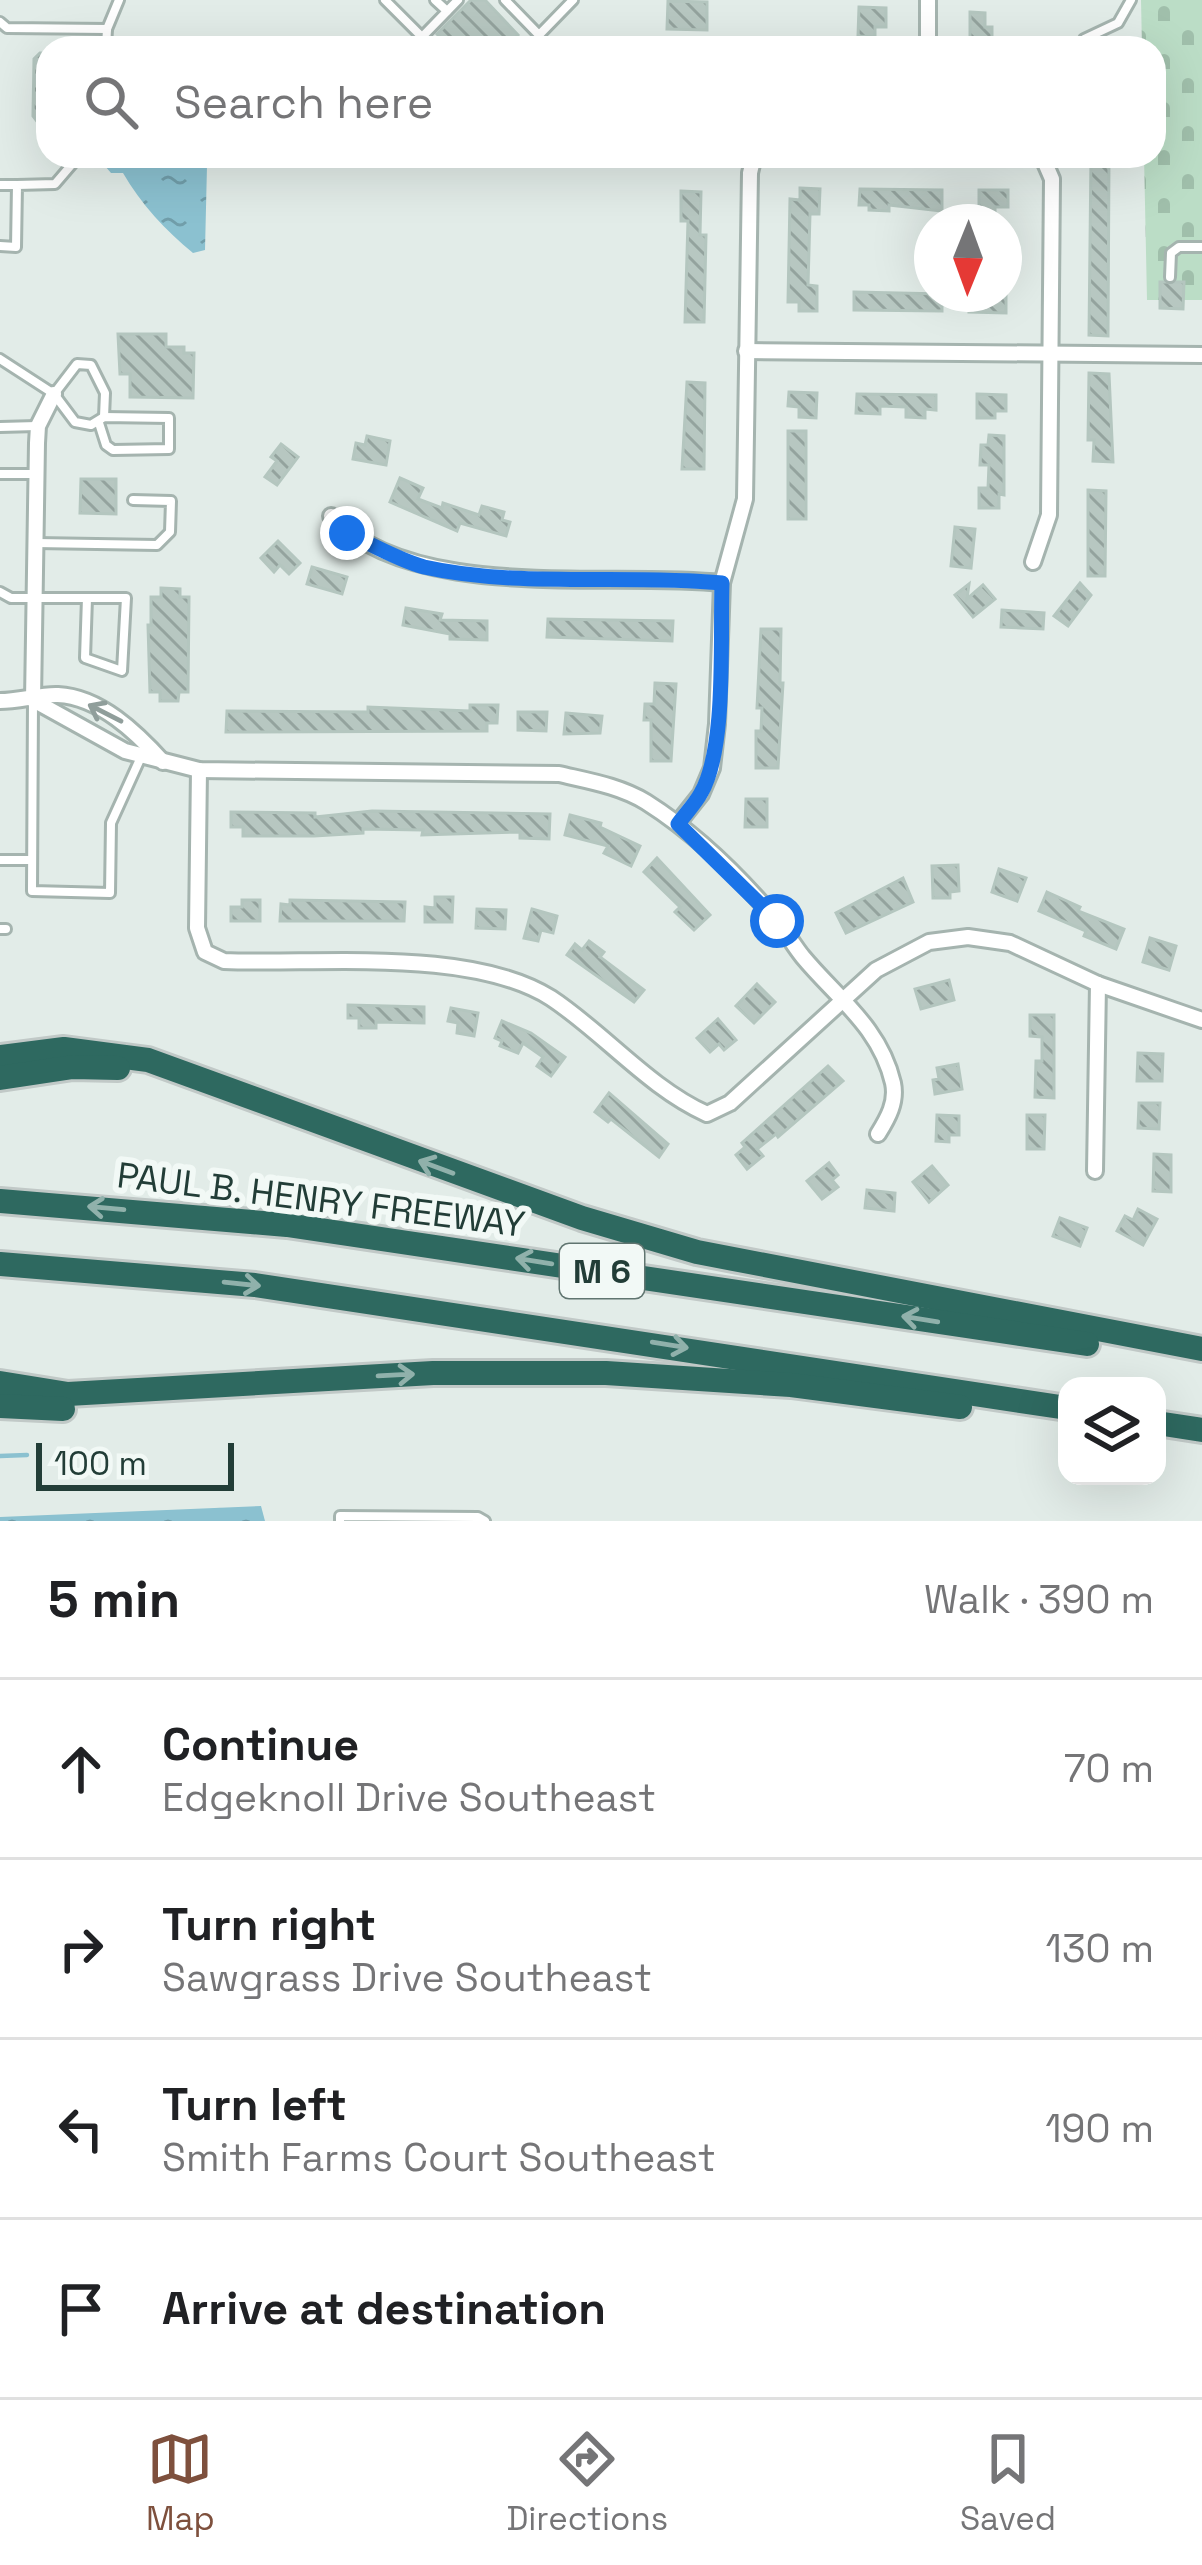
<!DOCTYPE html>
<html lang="en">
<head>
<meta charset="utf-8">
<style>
  body { margin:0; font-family:"Space Grotesk",sans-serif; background:#f2f2f2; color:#202124 }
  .controls { position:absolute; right:36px; bottom:36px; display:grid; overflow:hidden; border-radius:24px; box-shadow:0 12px 48px #0002 }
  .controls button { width:108px; height:108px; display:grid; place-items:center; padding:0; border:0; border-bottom:3px solid #e0e0e0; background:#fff; color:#202124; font:60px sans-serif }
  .compass { position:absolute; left:914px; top:204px; width:108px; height:108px; border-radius:50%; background:#fff; box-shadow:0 12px 48px #0002; rotate:181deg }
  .scale { position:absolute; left:36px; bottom:30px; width:198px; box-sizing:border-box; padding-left:12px; border:6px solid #223d37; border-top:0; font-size:33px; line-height:42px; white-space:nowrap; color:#223d37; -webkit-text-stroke:9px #f2f9f6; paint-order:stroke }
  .stop { position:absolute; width:36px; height:36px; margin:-27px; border:9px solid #1a73e8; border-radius:50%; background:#fff }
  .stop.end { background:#1a73e8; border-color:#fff; box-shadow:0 3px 12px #0008 }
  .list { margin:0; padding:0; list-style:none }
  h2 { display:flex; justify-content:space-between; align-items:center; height:156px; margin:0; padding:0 48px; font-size:51px }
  h2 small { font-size:39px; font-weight:400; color:#757577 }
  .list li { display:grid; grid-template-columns:78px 1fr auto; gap:36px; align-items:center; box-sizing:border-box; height:180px; padding:0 48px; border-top:3px solid #e0e0e0 }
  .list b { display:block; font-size:45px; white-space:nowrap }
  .list p { margin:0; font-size:39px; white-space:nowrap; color:#757577 }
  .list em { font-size:39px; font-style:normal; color:#757577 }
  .icon { flex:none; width:66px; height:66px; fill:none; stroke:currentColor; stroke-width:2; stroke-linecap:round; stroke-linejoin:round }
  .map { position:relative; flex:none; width:1202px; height:1521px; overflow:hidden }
  .search { position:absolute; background:#fff; box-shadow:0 12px 48px #0002; left:36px; right:36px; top:36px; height:132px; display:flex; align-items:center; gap:30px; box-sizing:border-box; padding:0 42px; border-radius:36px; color:#757577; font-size:45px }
  .sheet { height:876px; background:#fff }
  nav { display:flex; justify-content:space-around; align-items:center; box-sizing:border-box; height:168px; border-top:3px solid #e0e0e0; background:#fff; font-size:33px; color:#757577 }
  nav a { display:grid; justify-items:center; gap:6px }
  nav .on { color:#7e503d }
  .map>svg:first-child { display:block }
  .cemetery { fill:url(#cemetery-stones) }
  .water { fill:url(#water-ripples) }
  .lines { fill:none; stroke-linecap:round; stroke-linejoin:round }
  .stream { stroke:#8bc1d0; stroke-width:4.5 }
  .building { fill:url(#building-back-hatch); stroke:#b4c6bf; stroke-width:3 }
  .service-casing { stroke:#a5b4af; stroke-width:14 }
  .minor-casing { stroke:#a5b4af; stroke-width:20 }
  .motorway-casing { stroke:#c1c9c7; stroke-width:30 }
  .service { stroke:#fff; stroke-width:8 }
  .minor { stroke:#fff; stroke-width:14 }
  .motorway { stroke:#2e6960; stroke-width:24 }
  .oneway { stroke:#909e9b }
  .oneway2 { stroke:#90b1ab }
  .route { stroke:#1a73e8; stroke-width:15 }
  .labels { text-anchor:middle; stroke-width:12; stroke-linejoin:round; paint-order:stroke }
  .shield { fill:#f2f9f6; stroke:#607570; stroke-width:3 }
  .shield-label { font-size:33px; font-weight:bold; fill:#223d37 }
  .street-label { font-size:36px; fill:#223d37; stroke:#f2f9f6 }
</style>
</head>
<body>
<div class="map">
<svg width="1202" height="1521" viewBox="0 0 1202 1521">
  <defs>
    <pattern id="cemetery-stones" width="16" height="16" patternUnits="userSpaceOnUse" patternTransform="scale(3)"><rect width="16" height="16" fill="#bbddc6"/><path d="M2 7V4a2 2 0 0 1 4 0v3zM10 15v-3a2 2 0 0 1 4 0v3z" fill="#a0bfab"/></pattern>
    <pattern id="water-ripples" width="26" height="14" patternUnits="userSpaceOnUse" patternTransform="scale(3)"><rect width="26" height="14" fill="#8bc1d0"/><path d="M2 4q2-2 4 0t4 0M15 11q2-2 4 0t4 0" fill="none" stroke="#719eaa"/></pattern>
    <pattern id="building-back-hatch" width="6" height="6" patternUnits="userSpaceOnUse" patternTransform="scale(3)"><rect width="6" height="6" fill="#b7c7c1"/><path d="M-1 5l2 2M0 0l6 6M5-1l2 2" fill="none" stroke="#94a39e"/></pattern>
  </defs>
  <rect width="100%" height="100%" fill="#e2ece8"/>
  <polygon class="cemetery" points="1141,0 1202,0 1202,300 1147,300 1144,156 1154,156 1154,48 1142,48"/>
  <g class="water">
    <path d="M 108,156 L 152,164 L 155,159 L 202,162 L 207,166 L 205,250 L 193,253 C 166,231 141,204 123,173 L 111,173 L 105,166 Z"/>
    <polygon points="261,1506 265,1521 0,1521 0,1517"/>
  </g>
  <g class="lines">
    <polyline class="stream" points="0,1456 27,1455"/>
  </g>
  <g class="building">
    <polygon points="471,0 485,0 518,35 505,48 451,48 437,34"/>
    <polygon points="668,1 707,2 707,30 667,29"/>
    <polygon points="859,7 886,8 886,27 875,27 875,37 858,36"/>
    <polygon points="970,12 985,13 985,27 992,27 992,48 970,48"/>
    <polygon points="40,53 48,53 48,124 39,124 33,116 34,59"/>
    <polygon points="1091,156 1109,156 1108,336 1089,335"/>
    <polygon points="800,188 820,189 819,214 810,214 808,285 817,286 817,311 799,311 799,302 788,302 790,199 800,200"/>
    <polygon points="860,189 942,190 942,211 889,205 889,211 869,210 869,205 859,205"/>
    <polygon points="979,190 1008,190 1008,207 995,207 995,215 979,214"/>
    <polygon points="681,191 701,192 700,235 706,235 704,322 685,322 688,221 681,221"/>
    <polygon points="1160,282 1184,282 1183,309 1160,308"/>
    <polygon points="854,292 942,294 942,311 854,310"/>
    <polygon points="970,294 1006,294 1006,313 969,312"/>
    <polygon points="118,334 166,334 166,347 184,347 184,353 194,353 193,398 130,397 130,374 120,374"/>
    <polygon points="1089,373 1109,374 1113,462 1093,461 1094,440 1088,440"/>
    <polygon points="687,382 705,383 704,469 682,469"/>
    <polygon points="789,392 817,393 816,418 799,417 799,407 788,406"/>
    <polygon points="857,394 936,395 936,410 925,409 925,418 906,417 906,407 880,406 880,414 856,413"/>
    <polygon points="977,394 1006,395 1006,411 995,411 995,418 977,418"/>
    <rect x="788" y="431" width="18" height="88"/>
    <polygon points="989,435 1004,436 1004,495 999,494 999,508 979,508 979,488 988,488 989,465 980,465 981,445 988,445"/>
    <polygon points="367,436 390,441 386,465 353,459 356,443 365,445"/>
    <polygon points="281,444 298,457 277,485 265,477 277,461 271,457"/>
    <polygon points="400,478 423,488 418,499 442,508 443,503 479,515 482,506 504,512 502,520 510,522 506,536 460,523 457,531 390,502"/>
    <polygon points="81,479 116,479 116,514 80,513"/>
    <polygon points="1088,490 1106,491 1105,576 1088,576"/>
    <polygon points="955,527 975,529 971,568 951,566"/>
    <polygon points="278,541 300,563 289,574 280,565 274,572 261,558"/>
    <polygon points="312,567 347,577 342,594 307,584"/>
    <polygon points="1080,583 1091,595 1068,626 1054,616"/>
    <polygon points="969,584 967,599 983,585 995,599 973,617 955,595"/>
    <polygon points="161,588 180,589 180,597 189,597 188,692 179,692 178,701 160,701 160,692 150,692 148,625 151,625 151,597 161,597"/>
    <polygon points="406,608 442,614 440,620 487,621 487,640 450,639 450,634 403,625"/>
    <polygon points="1002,610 1044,613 1043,629 1001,627"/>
    <polygon points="548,619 673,621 672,641 547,637"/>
    <polygon points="761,629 781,629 780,683 783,683 778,768 756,768 756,731 761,731 762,708 757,708"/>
    <polygon points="655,683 676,684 671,761 651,761 651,720 644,720 645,704 654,704"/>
    <polygon points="470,705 498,705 497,723 487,723 487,731 226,732 227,711 368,712 368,707 470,711"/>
    <polygon points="518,712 547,712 546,731 518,730"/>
    <polygon points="566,713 602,716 600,733 564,734"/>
    <polygon points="746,799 767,799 767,827 745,827"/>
    <polygon points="372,811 550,814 549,839 520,838 520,832 422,835 423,830 363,829 363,833 314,836 243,836 243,827 231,827 231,812 315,813 315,817"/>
    <polygon points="570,815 601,823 600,827 640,846 631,866 604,853 608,846 565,835"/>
    <polygon points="657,858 710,915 694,930 675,912 680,907 644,872"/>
    <polygon points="958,865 959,891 950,892 950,898 933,898 932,866"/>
    <polygon points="999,869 1026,878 1017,901 992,892"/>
    <polygon points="903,878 913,902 846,933 836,913"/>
    <polygon points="1047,892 1080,907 1078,911 1124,929 1116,949 1084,936 1086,931 1039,911"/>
    <polygon points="435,897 453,897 452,922 425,922 425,907 435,908"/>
    <polygon points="242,900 260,900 260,921 231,921 231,907 242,907"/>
    <polygon points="290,900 405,902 404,921 280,921 281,904 290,905"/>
    <polygon points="477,909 506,910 505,929 476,928"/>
    <polygon points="532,909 557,916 553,933 541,930 538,941 524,938"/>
    <polygon points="1150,938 1176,946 1169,970 1143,962"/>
    <polygon points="589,941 604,952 600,957 644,990 634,1002 567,955 575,944 582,950"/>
    <polygon points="949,980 954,1000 921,1009 915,989"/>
    <polygon points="757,984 775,1002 754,1023 736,1006"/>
    <polygon points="348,1005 424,1007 424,1023 376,1022 376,1028 359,1028 359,1018 348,1018"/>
    <polygon points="451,1008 478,1013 474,1036 457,1033 458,1023 448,1021"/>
    <polygon points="1030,1015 1054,1015 1054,1098 1035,1097 1036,1061 1042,1061 1042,1037 1030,1036"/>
    <polygon points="718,1019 736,1040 724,1050 719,1044 710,1052 697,1038"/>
    <polygon points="502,1021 531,1033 565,1057 551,1076 537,1066 543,1057 523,1043 518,1053 500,1046 502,1041 495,1038"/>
    <polygon points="1138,1053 1163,1054 1162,1081 1137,1081"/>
    <polygon points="958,1064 962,1089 935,1094 933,1080 939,1079 937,1068"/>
    <polygon points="828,1066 843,1081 778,1137 776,1134 757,1149 763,1156 747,1169 736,1155 745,1147 742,1143"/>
    <polygon points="609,1093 668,1144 659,1157 611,1119 608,1122 595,1112"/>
    <polygon points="1139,1103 1160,1103 1159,1129 1138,1128"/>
    <polygon points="937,1115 959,1116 959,1135 949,1135 949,1142 936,1141"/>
    <polygon points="1027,1115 1045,1115 1044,1149 1027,1149"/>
    <polygon points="1154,1154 1171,1155 1171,1192 1153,1191"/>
    <polygon points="829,1163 838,1175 832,1180 838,1187 822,1199 807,1181"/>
    <polygon points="932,1166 948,1185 929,1202 913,1182"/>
    <polygon points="867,1190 895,1193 894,1211 865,1208"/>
    <polygon points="1138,1209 1157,1219 1143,1245 1117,1231 1125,1216 1133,1220"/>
    <polygon points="1060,1218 1087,1228 1080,1246 1053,1236"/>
  </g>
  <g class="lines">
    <defs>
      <g id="service">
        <polyline points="385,0 422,37 458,0"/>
        <polyline points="435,0 447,11"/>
        <polyline points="505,0 539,35 573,0"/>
        <polyline points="0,22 7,28 107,29"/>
        <polyline points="1084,39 1118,23 1131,0"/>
        <polyline points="106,48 107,29 119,0"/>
        <polyline points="0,185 17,185"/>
        <polyline points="0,246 16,247 17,185 55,184 79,156"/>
        <polyline points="1170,277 1171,253 1179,247 1202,247"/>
        <polyline points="0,359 54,394 75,422 91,425 104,417 169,418 169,449 113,450 106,445 99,423"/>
        <polyline points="54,394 77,364 91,365 105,393 104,417"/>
        <polyline points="0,427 37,426"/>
        <polyline points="0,474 34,474"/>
        <polyline points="36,543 157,545 170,532 171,501 133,500"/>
        <polyline points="0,592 11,598 87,598 85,658 122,671 126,598 87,598"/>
        <polyline points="33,701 32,891 110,893 111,823 141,757"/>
        <polyline points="0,860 32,860"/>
        <polyline points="0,929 6,929"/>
        <polyline points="340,1521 340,1516 478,1517 485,1521"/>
      </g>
      <g id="minor">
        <polyline points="928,0 928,48"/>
        <polyline points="746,351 1202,355"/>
        <path d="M 331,516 C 413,603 609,571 722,583"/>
        <polyline points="1033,562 1049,515 1052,179 1042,156"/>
        <path d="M 33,700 L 125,751 L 199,770 L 559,774 C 589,781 620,786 646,802 C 695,833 739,876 776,920 C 786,931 793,945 803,957 C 837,998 880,1027 893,1083 C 897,1102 888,1118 878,1134"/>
        <polyline points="33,700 37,443 38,426 54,394"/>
        <path d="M 0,701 C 19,701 42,694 58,695 C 100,697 137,733 163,762"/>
        <path d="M 199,770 L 197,928 L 205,952 L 224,961 C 318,965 470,947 551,998 C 604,1033 649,1088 707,1114 L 730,1103 L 876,970 L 929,942 L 968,937 L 1010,943 L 1098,984 L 1202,1020"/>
        <polyline points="678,823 701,794 712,768 717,724 722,583 745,499 750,173 754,156"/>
        <polyline points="1095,1171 1098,984"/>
      </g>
      <g id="motorway">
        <polyline points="0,1057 64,1049 148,1060 582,1218 697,1252 1202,1349"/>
        <polyline points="0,1078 73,1067 118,1068"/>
        <polyline points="0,1201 287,1225 1087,1344"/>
        <polyline points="0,1264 255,1285 1067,1408"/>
        <polyline points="0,1383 68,1394 433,1373 606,1373 791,1385 960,1407"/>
        <polyline points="0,1406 63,1409"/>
        <polyline points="1157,1423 1202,1430"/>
      </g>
    </defs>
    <use href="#service" class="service-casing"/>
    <use href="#minor" class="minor-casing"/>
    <use href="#motorway" class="motorway-casing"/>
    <use href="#service" class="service"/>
    <use href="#minor" class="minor"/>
    <use href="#motorway" class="motorway"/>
  </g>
  <defs><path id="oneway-shaft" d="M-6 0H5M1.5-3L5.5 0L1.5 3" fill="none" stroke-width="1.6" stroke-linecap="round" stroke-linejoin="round" transform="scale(3)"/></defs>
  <use class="oneway" href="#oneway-shaft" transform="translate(105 713) rotate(-153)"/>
  <g class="oneway2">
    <use href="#oneway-shaft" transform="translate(436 1167) rotate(-160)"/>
    <use href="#oneway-shaft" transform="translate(106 1208) rotate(-175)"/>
    <use href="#oneway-shaft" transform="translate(534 1261) rotate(-171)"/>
    <use href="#oneway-shaft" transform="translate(242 1284) rotate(6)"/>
    <use href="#oneway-shaft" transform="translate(920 1319) rotate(-171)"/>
    <use href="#oneway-shaft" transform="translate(670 1345) rotate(9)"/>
    <use href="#oneway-shaft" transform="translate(396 1375) rotate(-3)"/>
  </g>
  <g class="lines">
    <path class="route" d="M 347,533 C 371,544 398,560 424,567 C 518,588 625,574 722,583 C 720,638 727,748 701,793 C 695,804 685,814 678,824 L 777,921"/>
  </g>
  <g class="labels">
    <rect class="shield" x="560" y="1244" width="84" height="54" rx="9"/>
    <g class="shield-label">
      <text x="602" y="1283">M 6</text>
    </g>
    <g class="street-label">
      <text transform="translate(321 1199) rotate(7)" y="13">PAUL B. HENRY FREEWAY</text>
    </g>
  </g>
</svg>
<div class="controls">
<button><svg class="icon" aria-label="layers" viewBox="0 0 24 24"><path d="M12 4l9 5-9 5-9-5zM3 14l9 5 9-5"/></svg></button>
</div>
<svg class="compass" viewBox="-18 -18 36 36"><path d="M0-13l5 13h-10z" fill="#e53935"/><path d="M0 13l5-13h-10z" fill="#757577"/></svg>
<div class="scale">100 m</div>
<div class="stop" style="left:777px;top:921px"></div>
<div class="stop end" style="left:347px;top:533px"></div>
<div class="search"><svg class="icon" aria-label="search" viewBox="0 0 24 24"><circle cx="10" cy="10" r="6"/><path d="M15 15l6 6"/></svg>Search here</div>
</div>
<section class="sheet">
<h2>5 min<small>Walk · 390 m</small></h2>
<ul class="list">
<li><svg class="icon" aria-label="ahead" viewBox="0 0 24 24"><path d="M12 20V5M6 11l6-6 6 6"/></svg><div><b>Continue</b><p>Edgeknoll Drive Southeast</p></div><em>70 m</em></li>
<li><svg class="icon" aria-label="right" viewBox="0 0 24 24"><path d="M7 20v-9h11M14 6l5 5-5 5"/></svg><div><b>Turn right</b><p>Sawgrass Drive Southeast</p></div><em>130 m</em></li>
<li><svg class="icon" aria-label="left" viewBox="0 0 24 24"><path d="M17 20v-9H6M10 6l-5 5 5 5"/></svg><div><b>Turn left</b><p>Smith Farms Court Southeast</p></div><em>190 m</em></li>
<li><svg class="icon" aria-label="arrive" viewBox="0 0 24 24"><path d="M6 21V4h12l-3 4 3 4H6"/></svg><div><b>Arrive at destination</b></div></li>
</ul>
</section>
<nav>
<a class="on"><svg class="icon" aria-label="map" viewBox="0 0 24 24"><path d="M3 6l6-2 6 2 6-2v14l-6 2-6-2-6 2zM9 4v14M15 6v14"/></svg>Map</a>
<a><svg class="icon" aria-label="directions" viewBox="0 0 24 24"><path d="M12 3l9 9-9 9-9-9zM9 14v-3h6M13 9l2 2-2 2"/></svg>Directions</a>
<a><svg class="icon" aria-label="saved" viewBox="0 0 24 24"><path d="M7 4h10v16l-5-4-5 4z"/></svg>Saved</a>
</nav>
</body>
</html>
